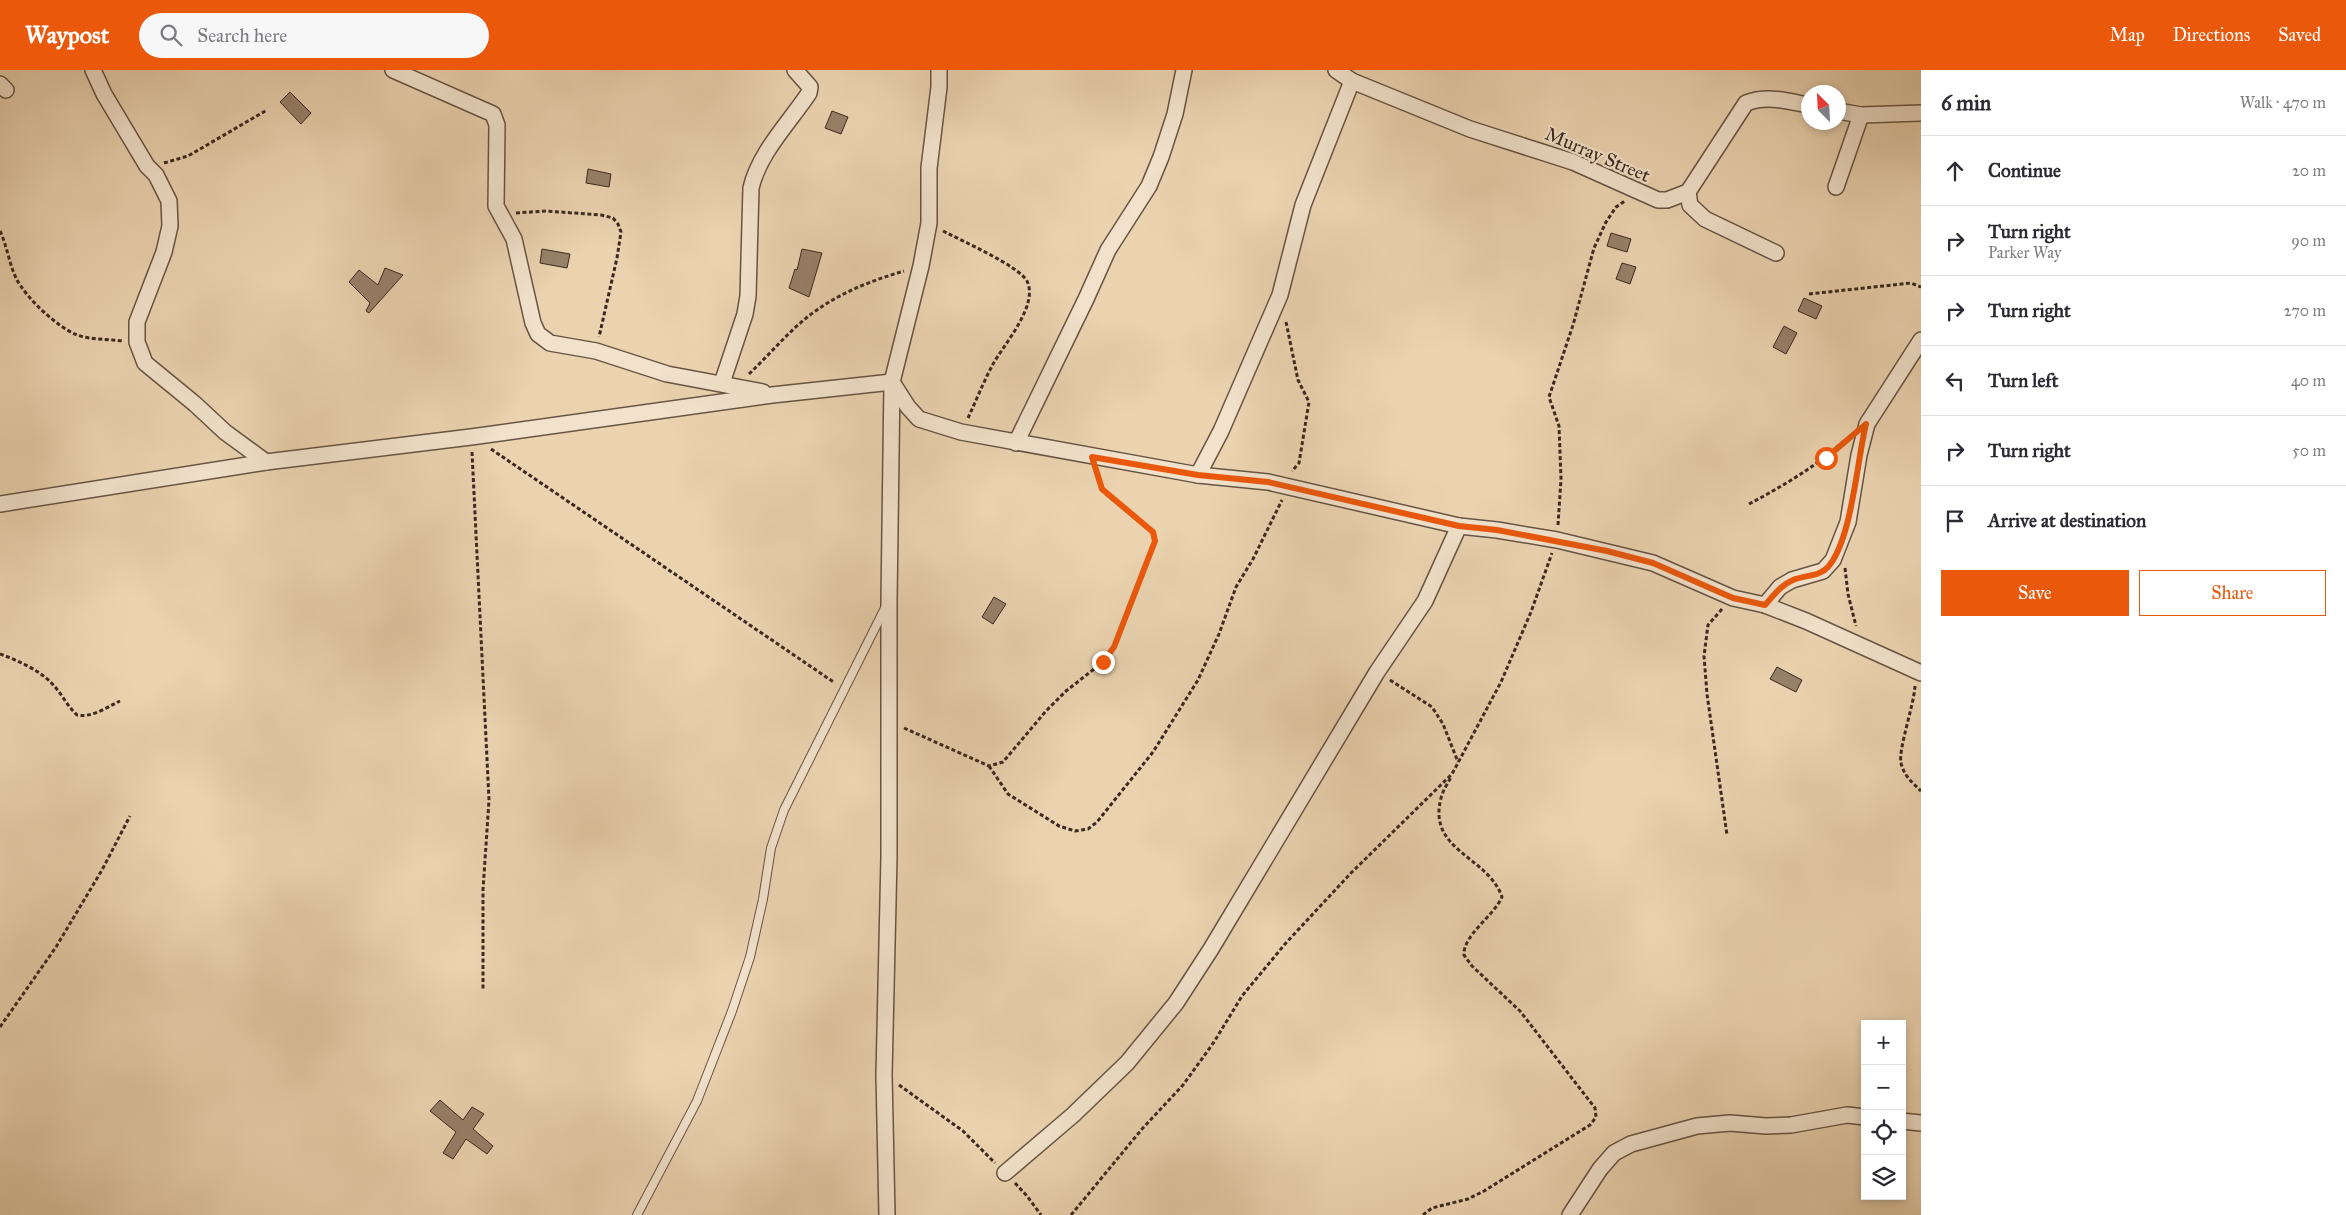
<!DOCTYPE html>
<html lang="en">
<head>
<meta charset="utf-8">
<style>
  body { margin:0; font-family:"IM FELL Great Primer",serif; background:#f7f7f7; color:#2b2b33 }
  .controls { position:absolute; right:15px; bottom:15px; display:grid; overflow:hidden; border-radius:0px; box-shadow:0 2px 8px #0003 }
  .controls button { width:45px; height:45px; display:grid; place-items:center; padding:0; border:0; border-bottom:1px solid #e1e1e2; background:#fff; color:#2b2b33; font:25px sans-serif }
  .compass { position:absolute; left:1801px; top:15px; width:45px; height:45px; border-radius:50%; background:#fff; box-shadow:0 2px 8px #0003; rotate:336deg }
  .stop { position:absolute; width:15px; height:15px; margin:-11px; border:4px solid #ea580c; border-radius:50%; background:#fff }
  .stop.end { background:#ea580c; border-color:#fff; box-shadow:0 1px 5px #0008 }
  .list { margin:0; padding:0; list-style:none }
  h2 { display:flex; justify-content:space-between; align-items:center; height:65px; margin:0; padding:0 20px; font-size:21px }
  h2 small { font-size:16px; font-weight:400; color:#7c7c81 }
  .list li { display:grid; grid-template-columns:32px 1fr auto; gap:15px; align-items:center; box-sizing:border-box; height:70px; padding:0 20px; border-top:1px solid #e1e1e2 }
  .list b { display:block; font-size:19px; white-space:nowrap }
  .list p { margin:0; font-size:16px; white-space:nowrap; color:#7c7c81 }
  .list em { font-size:16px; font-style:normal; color:#7c7c81 }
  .actions { display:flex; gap:10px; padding:15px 20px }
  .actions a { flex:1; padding:11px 0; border:1px solid #ea580c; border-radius:0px; text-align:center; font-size:18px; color:#ea580c }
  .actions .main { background:#ea580c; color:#fff }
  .icon { flex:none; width:28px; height:28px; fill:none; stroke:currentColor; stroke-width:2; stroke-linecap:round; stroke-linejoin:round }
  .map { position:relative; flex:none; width:1921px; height:1145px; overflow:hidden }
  header { display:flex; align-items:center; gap:30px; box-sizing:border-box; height:70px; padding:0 25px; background:#ea580c; color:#fff }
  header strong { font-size:24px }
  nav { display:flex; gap:28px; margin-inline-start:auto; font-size:18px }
  .search { width:350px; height:45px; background:#f7f7f7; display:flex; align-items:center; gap:12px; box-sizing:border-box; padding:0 18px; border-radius:28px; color:#7c7c81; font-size:19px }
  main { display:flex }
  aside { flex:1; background:#fff }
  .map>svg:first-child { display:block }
  .building { fill:#97816a; stroke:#3b291f }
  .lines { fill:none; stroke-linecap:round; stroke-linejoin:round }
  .service-casing { stroke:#675443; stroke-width:10 }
  .minor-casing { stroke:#675443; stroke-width:18 }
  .path { stroke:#3b291f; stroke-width:3; stroke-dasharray:4 2.5; stroke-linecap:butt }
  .service { stroke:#f2e2cc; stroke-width:8 }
  .minor { stroke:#f2e2cc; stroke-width:15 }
  .route { stroke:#ea580c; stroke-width:6 }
  .labels { text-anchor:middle; stroke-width:4.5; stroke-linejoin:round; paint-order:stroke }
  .street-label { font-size:19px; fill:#3b291f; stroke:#f2e2cc }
</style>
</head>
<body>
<header>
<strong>Waypost</strong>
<div class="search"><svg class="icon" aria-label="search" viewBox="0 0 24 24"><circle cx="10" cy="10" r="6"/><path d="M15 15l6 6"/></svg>Search here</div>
<nav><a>Map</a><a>Directions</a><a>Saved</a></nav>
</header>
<main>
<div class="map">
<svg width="1921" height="1145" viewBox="0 0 1921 1145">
  <rect width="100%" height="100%" fill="#ebd3b0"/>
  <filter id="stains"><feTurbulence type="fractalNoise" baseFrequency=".004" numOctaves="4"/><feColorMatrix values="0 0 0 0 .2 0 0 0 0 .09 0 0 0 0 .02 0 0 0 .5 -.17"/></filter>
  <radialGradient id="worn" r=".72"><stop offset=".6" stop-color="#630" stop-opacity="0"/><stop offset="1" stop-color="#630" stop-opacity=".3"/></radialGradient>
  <g class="building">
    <polygon points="290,22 311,43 301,54 280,32"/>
    <polygon points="832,41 848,47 841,64 825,58"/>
    <polygon points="588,99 611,104 609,117 586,113"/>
    <polygon points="1611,163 1631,169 1627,182 1607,176"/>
    <polygon points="542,179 570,184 567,198 540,193"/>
    <polygon points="802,179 822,183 809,227 789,218 795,199 797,200"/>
    <polygon points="1622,193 1636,197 1630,214 1616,209"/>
    <polygon points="385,198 403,205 369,243 366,241 370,233 349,212 359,200 378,215"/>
    <polygon points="1804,228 1822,236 1816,249 1798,241"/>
    <polygon points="1784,256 1797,263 1786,284 1773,277"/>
    <polygon points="994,527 1006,534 993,554 982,547"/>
    <polygon points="1777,597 1802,610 1796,622 1770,609"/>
    <polygon points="440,1030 463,1050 472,1037 484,1044 473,1059 493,1076 487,1084 466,1069 453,1089 443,1083 456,1062 430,1041"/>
  </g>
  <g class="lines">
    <defs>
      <polyline id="service" points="637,1145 697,1031 732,941 750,887 763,829 771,778 784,740 885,538"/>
      <g id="minor">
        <polyline points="93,0 104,24 147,96 156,105 169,131 170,156 164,182 137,252 137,272 145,293 195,334 225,362 266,392"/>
        <polyline points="393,0 493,44 497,55 496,136 514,169 533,253 538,264 550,273 596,281 667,304 763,322"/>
        <path d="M 1336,0 L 1352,11 L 1470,59 L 1573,92 L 1658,130 L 1667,130 L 1688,122 L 1746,33 C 1768,25 1787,31 1808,35"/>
        <polyline points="0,14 6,20"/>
        <polyline points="1838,41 1861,45 1921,43"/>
        <polyline points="1836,117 1861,45"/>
        <polyline points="1688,122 1690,135 1705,149 1776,183"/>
        <polyline points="892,312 908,337 919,349 961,362 1198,405 1268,412 1459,456 1497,460 1557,470 1653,493 1733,528 1765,535 1806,551 1921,603"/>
        <path d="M 722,313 L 745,244 L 748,226 L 751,118 C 759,83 789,53 809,23 L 810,17 L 795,0"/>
        <polyline points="1016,373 1086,229 1108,180 1149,116 1161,87 1175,44 1184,0"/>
        <polyline points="1198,405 1221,361 1280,225 1303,135 1352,11"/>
        <polyline points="0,434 266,392 471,367 772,325 892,312"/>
        <polyline points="1765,535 1780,517 1792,510 1823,501 1833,490 1848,452 1859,385 1867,354 1921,270"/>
        <polyline points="1902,1051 1921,1053"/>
        <polyline points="1005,1103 1073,1045 1127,993 1176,933 1211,879 1377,602 1425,531 1459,456"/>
        <polyline points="887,1145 884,1005 889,787 889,531 892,312 921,196 929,153 929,98 939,17 939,0"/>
        <polyline points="1570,1145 1600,1099 1614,1083 1631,1074 1697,1056 1730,1053 1766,1056 1791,1055 1847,1045 1865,1047"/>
      </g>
    </defs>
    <use href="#service" class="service-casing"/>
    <use href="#minor" class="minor-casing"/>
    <g class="path">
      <polyline points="164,93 188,86 267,40"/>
      <polyline points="516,143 546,141 601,145 613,148 618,154 621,162 617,188 599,267"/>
      <path d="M 0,161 C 7,176 9,193 16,208 C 26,228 57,257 77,265 C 91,270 109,269 123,271"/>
      <path d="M 943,161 C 960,170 1019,196 1027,211 C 1039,236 1003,275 992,296 C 983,313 976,331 968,348"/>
      <polyline points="1809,224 1911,213 1921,217"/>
      <polyline points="1286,252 1298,310 1309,332 1299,393 1292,401"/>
      <path d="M 749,304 C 769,285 788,262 810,245 C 839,223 870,211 904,201"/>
      <polyline points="491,379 835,613"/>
      <polyline points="472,382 489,730 483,820 483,919"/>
      <path d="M 1749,434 C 1783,416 1817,396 1846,369"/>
      <polyline points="1558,455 1561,409 1559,356 1549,327 1573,255 1594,178 1606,152 1616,137 1625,131"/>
      <polyline points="1845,498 1848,524 1856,556"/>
      <polyline points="1722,539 1708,555 1704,586 1707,624 1727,765"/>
      <path d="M 0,584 C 19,591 42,601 55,617 C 63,626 68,637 77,645 C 92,648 107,637 120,631"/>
      <polyline points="1390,610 1432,637 1443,654 1458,692"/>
      <path d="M 1915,616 C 1914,635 1898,680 1901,693 C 1904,706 1912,712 1921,721"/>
      <polyline points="904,658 989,696 1003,692 1046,641 1066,621 1103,592 1115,577 1155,471 1153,462 1108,426 1102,419 1096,402"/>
      <polyline points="989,696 1008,724 1059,756 1075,761 1088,759 1097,752 1153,682 1198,610 1219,564 1236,517 1253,489 1282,430"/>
      <polyline points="0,957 56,877 102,800 130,746"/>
      <polyline points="899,1015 963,1061 995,1093"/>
      <polyline points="1015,1113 1027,1126 1041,1145"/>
      <polyline points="1071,1145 1142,1059 1183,1015 1214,972 1242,926 1285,874 1351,803 1452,704 1501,612 1531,542 1552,483"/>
      <path d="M 1423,1145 L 1432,1138 L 1468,1129 L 1484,1121 L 1590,1055 L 1596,1047 L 1595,1038 L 1520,941 L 1472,896 L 1464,885 C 1463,865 1493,847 1502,827 C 1488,786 1427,781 1441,728 C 1443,720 1448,713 1451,707"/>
    </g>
    <use href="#service" class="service"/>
    <use href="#minor" class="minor"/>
  </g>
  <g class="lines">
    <path class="route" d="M 1103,592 L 1114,577 L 1155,471 L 1153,462 L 1102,419 L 1092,387 L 1198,405 L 1268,412 L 1459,456 L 1497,460 L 1607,481 L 1653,493 L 1733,528 L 1765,535 C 1773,526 1781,515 1793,510 C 1804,505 1819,507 1828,497 C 1852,470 1857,390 1866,354 L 1826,388"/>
  </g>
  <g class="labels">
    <g class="street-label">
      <text transform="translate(1598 84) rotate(23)" y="7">Murray Street</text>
    </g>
  </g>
  <rect width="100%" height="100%" filter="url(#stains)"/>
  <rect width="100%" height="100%" fill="url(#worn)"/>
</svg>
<div class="controls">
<button>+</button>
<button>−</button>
<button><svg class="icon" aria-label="locate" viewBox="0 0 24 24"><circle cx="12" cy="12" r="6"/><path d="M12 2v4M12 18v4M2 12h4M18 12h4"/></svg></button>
<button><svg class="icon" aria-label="layers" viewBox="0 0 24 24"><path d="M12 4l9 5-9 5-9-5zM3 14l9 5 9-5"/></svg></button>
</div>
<svg class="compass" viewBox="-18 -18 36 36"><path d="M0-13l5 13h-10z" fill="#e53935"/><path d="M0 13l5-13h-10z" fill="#7c7c81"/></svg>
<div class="stop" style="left:1826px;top:388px"></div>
<div class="stop end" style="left:1103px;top:592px"></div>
</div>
<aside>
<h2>6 min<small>Walk · 470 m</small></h2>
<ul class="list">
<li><svg class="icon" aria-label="ahead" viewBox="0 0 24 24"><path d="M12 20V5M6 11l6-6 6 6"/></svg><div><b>Continue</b></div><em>20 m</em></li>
<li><svg class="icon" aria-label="right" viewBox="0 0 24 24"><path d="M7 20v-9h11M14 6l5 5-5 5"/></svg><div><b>Turn right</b><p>Parker Way</p></div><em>90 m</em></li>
<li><svg class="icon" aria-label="right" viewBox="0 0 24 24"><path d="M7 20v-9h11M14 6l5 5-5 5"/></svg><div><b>Turn right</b></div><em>270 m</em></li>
<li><svg class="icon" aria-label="left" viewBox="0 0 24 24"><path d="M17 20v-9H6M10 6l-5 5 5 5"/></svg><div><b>Turn left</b></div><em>40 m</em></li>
<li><svg class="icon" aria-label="right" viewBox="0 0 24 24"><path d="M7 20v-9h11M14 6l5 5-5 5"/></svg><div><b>Turn right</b></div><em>50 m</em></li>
<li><svg class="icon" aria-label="arrive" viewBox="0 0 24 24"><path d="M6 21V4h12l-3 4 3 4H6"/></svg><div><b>Arrive at destination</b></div></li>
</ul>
<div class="actions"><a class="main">Save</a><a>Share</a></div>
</aside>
</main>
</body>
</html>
